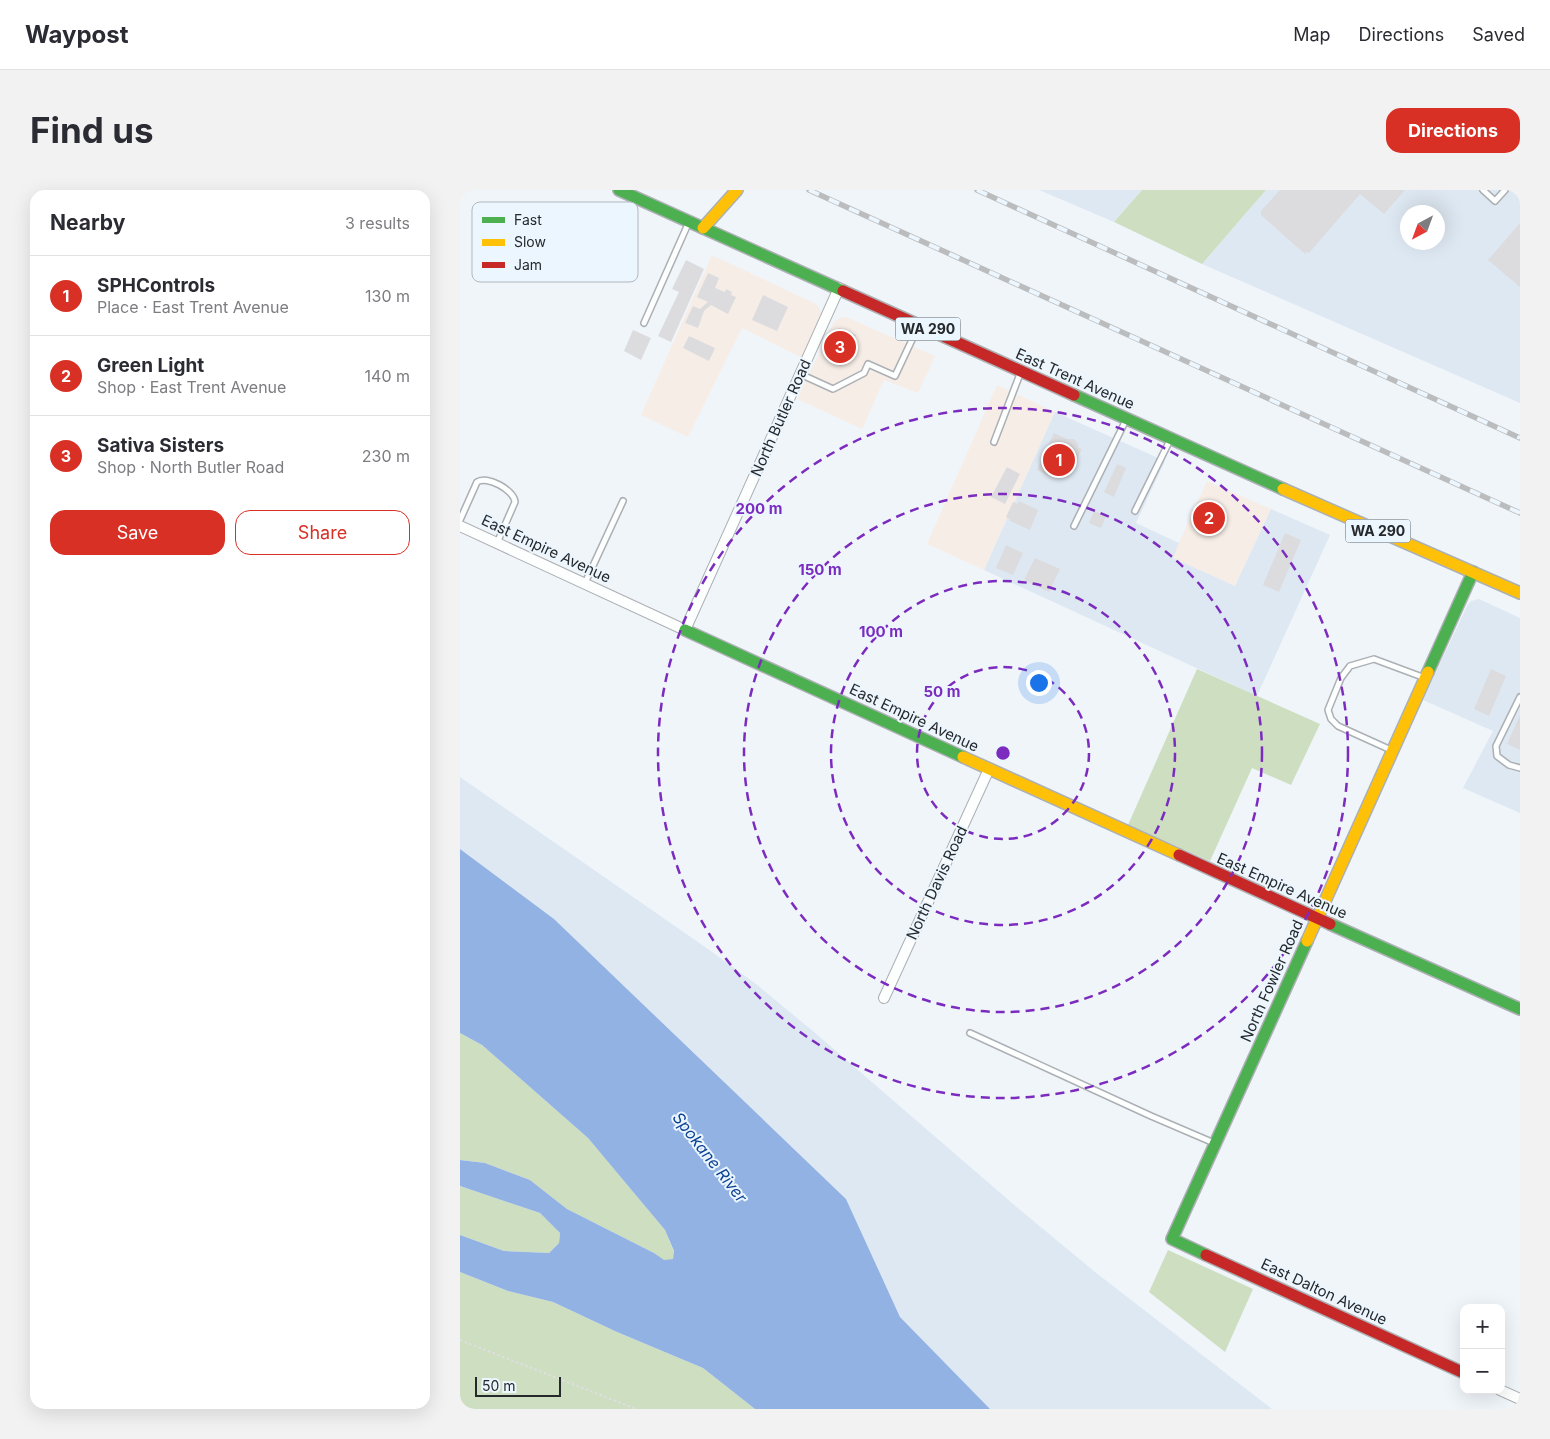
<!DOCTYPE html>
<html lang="en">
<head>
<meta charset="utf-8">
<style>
  body { margin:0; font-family:Inter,sans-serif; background:#f2f2f3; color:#2b2b33 }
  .controls { position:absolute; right:15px; bottom:15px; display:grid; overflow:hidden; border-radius:10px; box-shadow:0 5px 20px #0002 }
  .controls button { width:45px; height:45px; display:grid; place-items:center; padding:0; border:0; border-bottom:1px solid #e1e1e2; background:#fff; color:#2b2b33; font:25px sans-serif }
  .compass { position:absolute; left:940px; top:15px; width:45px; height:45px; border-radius:50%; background:#fff; box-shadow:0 5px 20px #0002; rotate:221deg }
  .scale { position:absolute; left:15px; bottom:12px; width:86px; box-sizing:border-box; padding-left:5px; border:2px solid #26292c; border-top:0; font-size:14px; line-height:18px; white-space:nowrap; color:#26292c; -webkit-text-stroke:4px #ecf6fe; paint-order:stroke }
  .you { position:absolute; left:578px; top:492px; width:18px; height:18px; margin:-12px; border:4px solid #fff; border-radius:50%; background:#1a73e8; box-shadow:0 0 0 8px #1a73e833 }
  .badge { display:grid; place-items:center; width:32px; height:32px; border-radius:50%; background:#d93025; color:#fff; font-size:16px; font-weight:700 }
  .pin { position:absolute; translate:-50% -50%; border:2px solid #fff; box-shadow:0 1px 5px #0006 }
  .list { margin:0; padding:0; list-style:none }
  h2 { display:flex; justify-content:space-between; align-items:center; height:65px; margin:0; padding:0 20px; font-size:21px }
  h2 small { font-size:16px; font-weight:400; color:#7c7c81 }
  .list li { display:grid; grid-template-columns:32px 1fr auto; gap:15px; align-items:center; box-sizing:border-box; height:80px; padding:0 20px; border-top:1px solid #e1e1e2 }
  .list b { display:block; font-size:19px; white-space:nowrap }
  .list p { margin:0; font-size:16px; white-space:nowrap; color:#7c7c81 }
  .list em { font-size:16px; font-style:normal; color:#7c7c81 }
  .actions { display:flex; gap:10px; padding:15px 20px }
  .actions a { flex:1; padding:11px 0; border:1px solid #d93025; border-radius:15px; text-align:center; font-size:18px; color:#d93025 }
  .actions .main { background:#d93025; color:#fff }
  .map { position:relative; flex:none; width:1060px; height:1219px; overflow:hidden; border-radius:15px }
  header { display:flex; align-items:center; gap:30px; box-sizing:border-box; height:70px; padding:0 25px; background:#fff; border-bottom:1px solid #e1e1e2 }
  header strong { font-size:24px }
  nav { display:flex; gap:28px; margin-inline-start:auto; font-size:18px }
  .intro { display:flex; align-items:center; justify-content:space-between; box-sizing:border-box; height:120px; padding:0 30px }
  h1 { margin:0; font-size:35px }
  .button { padding:12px 22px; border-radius:15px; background:#d93025; color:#fff; font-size:18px; font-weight:700 }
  main { display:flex; gap:30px; padding:0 30px }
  aside { flex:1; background:#fff; border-radius:15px; box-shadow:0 5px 20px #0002 }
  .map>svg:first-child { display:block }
  .commercial { fill:#f6ede7 }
  .built { fill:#dee8f2; fill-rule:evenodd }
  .green { fill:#cedec1 }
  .water { fill:#92b2e4 }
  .building { fill:#dcdcde }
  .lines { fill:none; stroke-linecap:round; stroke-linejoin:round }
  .lane-casing { stroke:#acb0b4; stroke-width:8 }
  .street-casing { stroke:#acb0b4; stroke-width:12 }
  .fast-casing { stroke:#acb0b4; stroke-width:14 }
  .slow-casing { stroke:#acb0b4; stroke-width:14 }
  .jam-casing { stroke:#acb0b4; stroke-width:14 }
  .path { stroke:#dddfe0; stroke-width:2; stroke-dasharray:2.5 2.5; stroke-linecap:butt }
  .lane { stroke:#fdfefe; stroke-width:5 }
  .street { stroke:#fdfefe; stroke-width:10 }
  .fast { stroke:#4caf50; stroke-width:11 }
  .slow { stroke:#ffc107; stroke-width:11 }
  .jam { stroke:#c62828; stroke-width:11 }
  .rail-casing { stroke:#bbbcbd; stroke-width:5.5 }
  .rail { stroke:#ecf6fe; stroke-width:4; stroke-dasharray:11; stroke-linecap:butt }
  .ring { fill:none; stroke:#7b2cbf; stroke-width:2.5; stroke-dasharray:9 6 }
  .labels { text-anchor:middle; stroke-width:4; stroke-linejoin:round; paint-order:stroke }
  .shield { fill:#ecf6fe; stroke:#61666b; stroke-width:1 }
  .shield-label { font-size:14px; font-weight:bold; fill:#26292c }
  .street-label { font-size:15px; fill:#26292c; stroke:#ecf6fe }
  .water-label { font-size:16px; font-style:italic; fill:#0b4293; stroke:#ecf6fe }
  .key { fill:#ecf6fe; stroke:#b1b8bf; stroke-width:1 }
  .key-label { font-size:14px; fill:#26292c }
  .centre { fill:#7b2cbf; stroke:#ecf6fe; stroke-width:2.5 }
  .ring-label { font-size:15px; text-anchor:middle; font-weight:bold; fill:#7b2cbf; stroke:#ecf6fe; stroke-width:4; stroke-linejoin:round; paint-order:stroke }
</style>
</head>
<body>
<header>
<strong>Waypost</strong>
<nav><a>Map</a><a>Directions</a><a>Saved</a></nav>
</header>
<div class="intro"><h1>Find us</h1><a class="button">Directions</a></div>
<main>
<aside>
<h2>Nearby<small>3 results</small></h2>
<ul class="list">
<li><span class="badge">1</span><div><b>SPHControls</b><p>Place · East Trent Avenue</p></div><em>130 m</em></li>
<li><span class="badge">2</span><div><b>Green Light</b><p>Shop · East Trent Avenue</p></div><em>140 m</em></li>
<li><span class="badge">3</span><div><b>Sativa Sisters</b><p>Shop · North Butler Road</p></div><em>230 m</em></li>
</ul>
<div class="actions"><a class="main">Save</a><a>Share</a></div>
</aside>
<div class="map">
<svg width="1060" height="1219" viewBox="0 0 1060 1219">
  <rect width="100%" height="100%" fill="#f0f5fa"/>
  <g class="commercial">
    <polygon points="252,65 356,114 360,119 361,125 342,168 282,138 228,247 181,225"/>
    <polygon points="386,127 475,166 458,203 424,190 402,239 337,209 374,132 380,128"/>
    <polygon points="537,195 595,222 524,380 467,354"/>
    <polygon points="747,291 811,319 775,396 712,368"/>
  </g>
  <g class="built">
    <polygon points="579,0 682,0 654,32"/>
    <path d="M 806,0 L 1060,0 L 1060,213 L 742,74 ZM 948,22 L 978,22 L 978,52 L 948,52 Z"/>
    <polygon points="595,222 705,271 676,333 719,353 713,368 775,396 811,319 870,345 797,506 524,380"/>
    <polygon points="1019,409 1060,428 1060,623 1003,598 1033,541 963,510 1007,416 1011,411"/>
    <polygon points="0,587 248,759 296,794 354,842 559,1019 635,1082 812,1219 530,1219 440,1127 386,1009 94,729 0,659"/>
  </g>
  <g class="green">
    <polygon points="682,0 806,0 742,74 654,32"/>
    <polygon points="737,479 860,534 831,595 792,578 750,671 668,635"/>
    <polygon points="0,843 22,855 128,948 205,1040 214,1062 213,1069 204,1071 194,1063 107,1019 70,990 25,973 0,970"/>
    <polygon points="0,996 80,1023 100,1043 99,1053 89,1063 44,1061 0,1045"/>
    <polygon points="708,1060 793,1099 765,1162 689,1102"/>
    <polygon points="0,1082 48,1101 93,1112 157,1142 243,1178 295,1219 0,1219"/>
  </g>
  <polygon class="water" points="0,659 94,729 386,1009 440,1127 530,1219 295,1219 243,1178 157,1142 93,1112 48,1101 0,1082 0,1045 44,1061 89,1063 99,1053 100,1043 80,1023 0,996 0,970 25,973 70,990 107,1019 194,1063 204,1070 213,1069 214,1061 205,1040 128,948 22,855 0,843"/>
  <g class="building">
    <polygon points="820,0 945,0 924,24 900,4 849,63 847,62 845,64 801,25 801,21"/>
    <polygon points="1060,33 1060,97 1028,70"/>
    <polygon points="226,70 244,79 211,152 198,146 219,102 212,99"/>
    <polygon points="248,83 259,88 255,98 265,102 266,99 272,102 271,105 276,107 268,124 251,115 244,121 238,138 225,133 233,116 240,119 248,112 237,107"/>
    <polygon points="303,105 328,117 317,141 292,130"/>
    <polygon points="379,138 396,145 381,176 365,169"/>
    <polygon points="173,140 191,148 181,170 164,161"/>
    <polygon points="229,146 255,158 249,171 223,158"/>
    <polygon points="594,243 607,249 614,249 618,254 619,258 622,259 608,288 596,283 594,288 577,280"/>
    <polygon points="657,274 666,278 654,307 644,302"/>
    <polygon points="547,277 560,284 545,314 531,307"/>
    <polygon points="559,311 578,320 570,340 550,331 550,329 546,327 553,312 557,314"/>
    <polygon points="741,312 765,324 756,344 732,332"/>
    <polygon points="634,321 646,326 641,338 629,333"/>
    <polygon points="825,343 841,350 819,402 803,395"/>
    <polygon points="546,355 563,363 553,385 536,378"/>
    <polygon points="575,368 600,379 589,402 564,390"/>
    <polygon points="1031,479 1046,486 1029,526 1014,519"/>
    <polygon points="1060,525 1060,560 1047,554"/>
  </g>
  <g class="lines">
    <defs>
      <g id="lane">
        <polyline points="1023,0 1035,11 1045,0"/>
        <polyline points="184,133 228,34"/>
        <polyline points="340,184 373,199 404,183 408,174 435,186 458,137"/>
        <polyline points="534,252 560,184"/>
        <polyline points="675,321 709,252"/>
        <path d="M 0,330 L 17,292 C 27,285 54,300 55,312 L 37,353"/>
        <polyline points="614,336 665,232"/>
        <polyline points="125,393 163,311"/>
        <polyline points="1060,507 1036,556 1037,566 1049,575 1060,578"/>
        <polyline points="931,560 878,536 871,529 868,520 881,488 890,476 914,469 965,488"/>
        <polyline points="510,843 691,926 754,953"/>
      </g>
      <g id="street">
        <polyline points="0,336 225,440 379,98"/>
        <polyline points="424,808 529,579"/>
        <polyline points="1040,1200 1060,1209"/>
      </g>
      <g id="fast">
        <polyline points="159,0 383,101"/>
        <polyline points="614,205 823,299"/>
        <polyline points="225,440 503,567"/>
        <polyline points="968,482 1013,382"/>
        <polyline points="870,734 1060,819"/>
        <polyline points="746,1065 712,1049 847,751"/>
      </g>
      <g id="slow">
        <polyline points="243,38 277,0"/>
        <polyline points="823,299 1060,403"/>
        <polyline points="503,567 719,665"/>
        <polyline points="847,751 968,482"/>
      </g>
      <g id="jam">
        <polyline points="383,101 614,205"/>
        <polyline points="719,665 870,734"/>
        <polyline points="746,1065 1004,1183"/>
      </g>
    </defs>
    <use href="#lane" class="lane-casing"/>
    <use href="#street" class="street-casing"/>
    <use href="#fast" class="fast-casing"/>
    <use href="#slow" class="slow-casing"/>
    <use href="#jam" class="jam-casing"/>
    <polyline class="path" points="0,1150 176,1219"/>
    <use href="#lane" class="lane"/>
    <use href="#street" class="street"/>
    <use href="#fast" class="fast"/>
    <use href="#slow" class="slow"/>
    <use href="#jam" class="jam"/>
    <defs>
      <g id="rail">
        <polyline points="349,0 1060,323"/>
        <polyline points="517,0 1060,248"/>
      </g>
    </defs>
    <use href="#rail" class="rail-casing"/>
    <use href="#rail" class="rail"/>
  </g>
  <g class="ring">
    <circle cx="543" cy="563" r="86"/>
    <circle cx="543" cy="563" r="172"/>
    <circle cx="543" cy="563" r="259"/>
    <circle cx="543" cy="563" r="345"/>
  </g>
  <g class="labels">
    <g class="shield">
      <rect x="435.5" y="127.5" width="65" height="23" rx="4"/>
      <rect x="885.5" y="329.5" width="65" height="23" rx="4"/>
    </g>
    <g class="shield-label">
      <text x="468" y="144">WA 290</text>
      <text x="918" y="346">WA 290</text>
    </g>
    <g class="street-label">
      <text transform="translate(615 189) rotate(24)" y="5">East Trent Avenue</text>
      <text transform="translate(321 228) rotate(-66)" y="5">North Butler Road</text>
      <text transform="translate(86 359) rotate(25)" y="5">East Empire Avenue</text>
      <text transform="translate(454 528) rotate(25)" y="5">East Empire Avenue</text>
      <text transform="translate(477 693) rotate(-65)" y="5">North Davis Road</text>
      <text transform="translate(822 696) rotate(24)" y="5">East Empire Avenue</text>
      <text transform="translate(812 791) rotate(-66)" y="5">North Fowler Road</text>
      <text transform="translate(864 1102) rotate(25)" y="5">East Dalton Avenue</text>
    </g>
    <g class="water-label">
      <text transform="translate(250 967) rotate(52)" y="6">Spokane River</text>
    </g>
  </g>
  <rect x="12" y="12" width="166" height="80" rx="8" class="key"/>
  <rect x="22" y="27" width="23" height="6" fill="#4caf50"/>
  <rect x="22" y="49" width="23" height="7" fill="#ffc107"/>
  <rect x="22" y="72" width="23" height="6" fill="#c62828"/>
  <g class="key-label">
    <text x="54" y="35">Fast</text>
    <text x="54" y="57">Slow</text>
    <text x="54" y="80">Jam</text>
  </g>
  <circle cx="543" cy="563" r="8" class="centre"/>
  <g class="ring-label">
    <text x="299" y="324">200 m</text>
    <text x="360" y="385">150 m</text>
    <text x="421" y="447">100 m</text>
    <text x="482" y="507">50 m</text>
  </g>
</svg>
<div class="controls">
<button>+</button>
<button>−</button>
</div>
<svg class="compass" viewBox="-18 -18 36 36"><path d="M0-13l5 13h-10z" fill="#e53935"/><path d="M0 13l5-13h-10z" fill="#7c7c81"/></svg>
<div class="scale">50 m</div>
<div class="you"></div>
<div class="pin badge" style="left:599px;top:270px">1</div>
<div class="pin badge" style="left:749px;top:328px">2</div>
<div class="pin badge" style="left:380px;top:157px">3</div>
</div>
</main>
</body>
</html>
